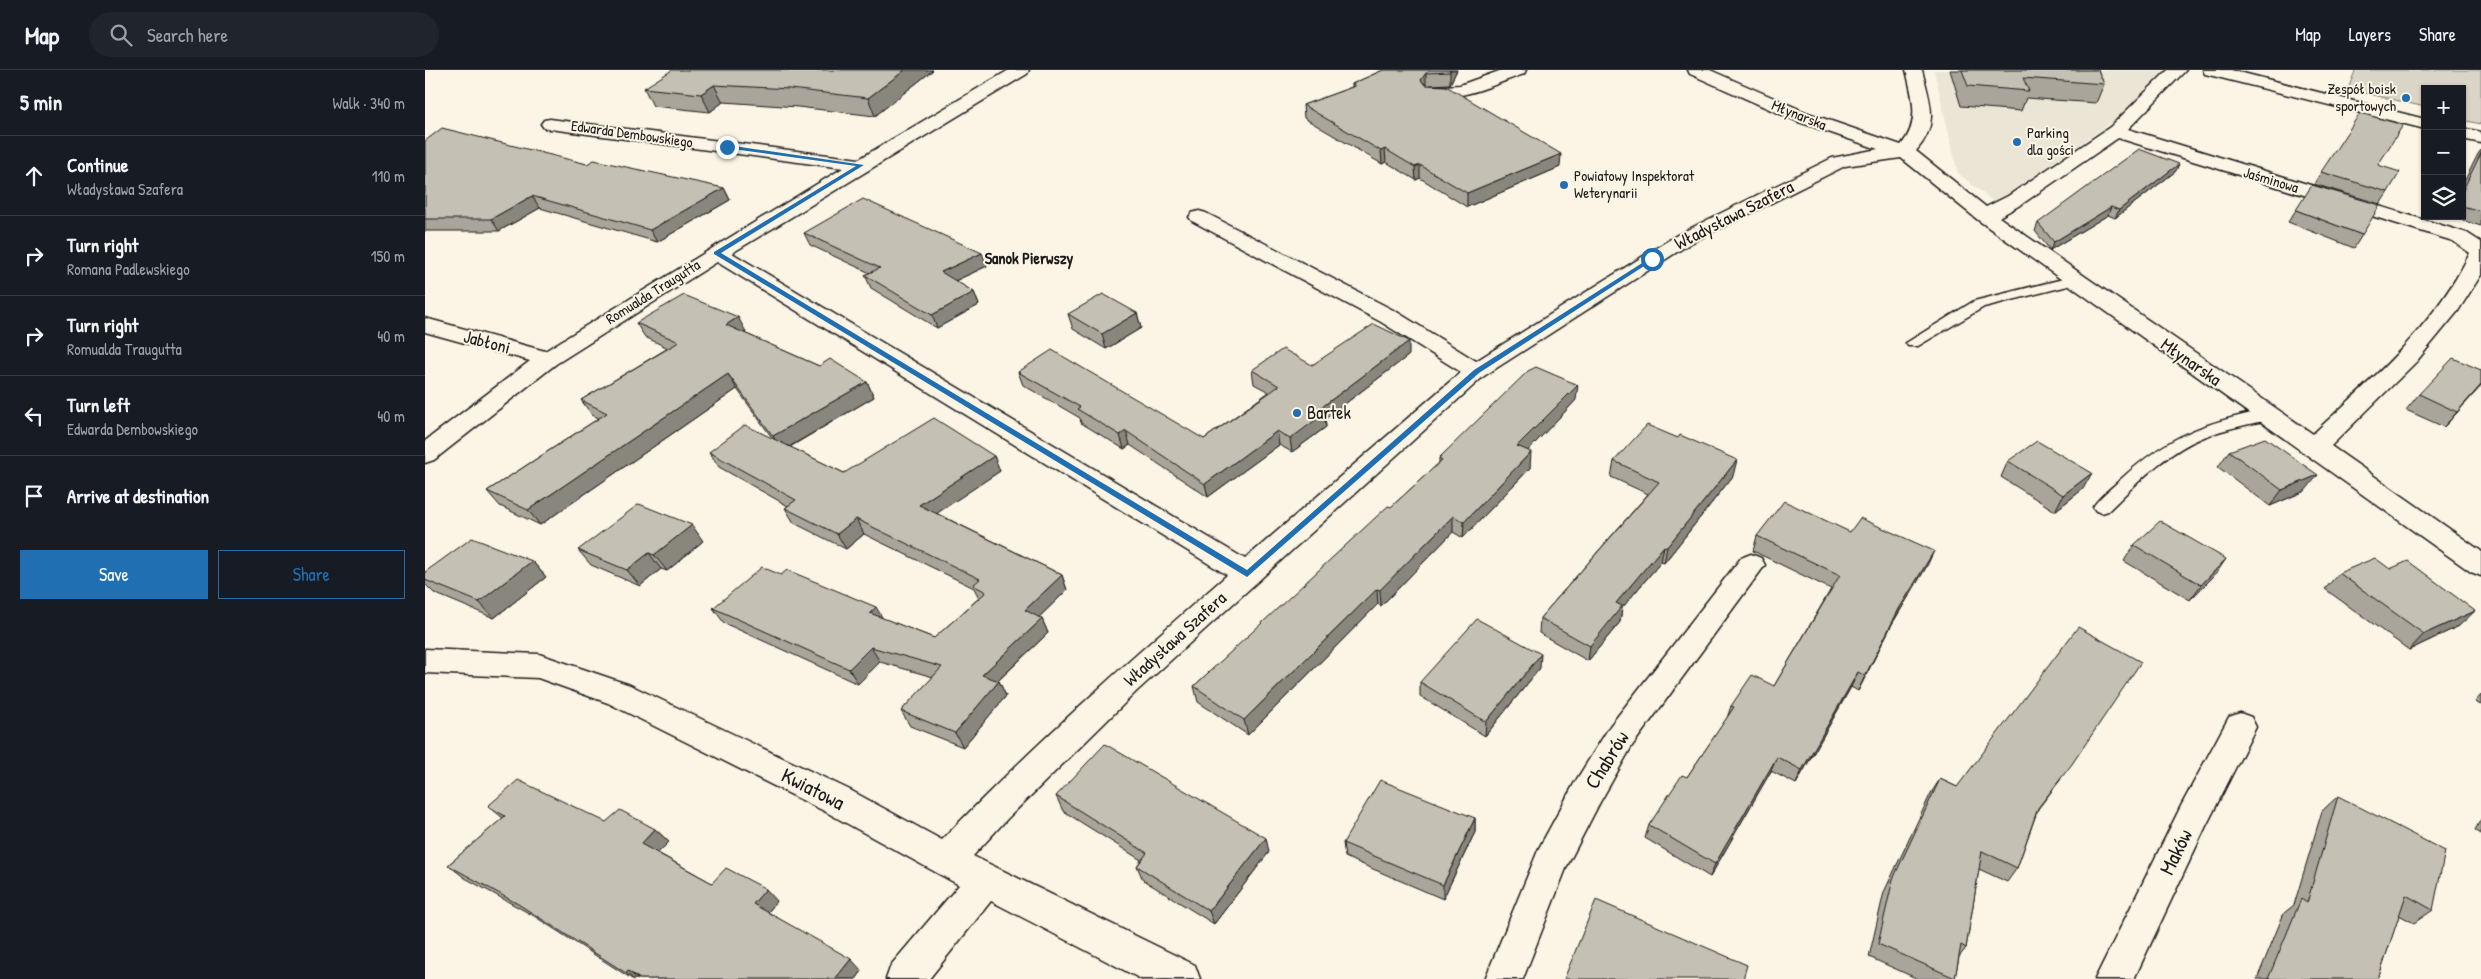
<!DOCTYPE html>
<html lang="en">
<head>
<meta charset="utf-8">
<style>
  body { margin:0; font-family:"Patrick Hand",sans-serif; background:#20242c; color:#f1f3f6 }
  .controls { position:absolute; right:15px; top:15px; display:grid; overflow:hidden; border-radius:0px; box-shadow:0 1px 4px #0004 }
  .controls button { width:45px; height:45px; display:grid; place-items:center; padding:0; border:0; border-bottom:1px solid #363941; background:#171b24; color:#f1f3f6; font:25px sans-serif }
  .stop { position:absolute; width:15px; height:15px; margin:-11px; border:4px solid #1f6fb2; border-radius:50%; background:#fff }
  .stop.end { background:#1f6fb2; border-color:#fff; box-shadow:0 1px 5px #0008 }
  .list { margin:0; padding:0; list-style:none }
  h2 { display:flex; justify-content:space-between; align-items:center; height:65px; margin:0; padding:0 20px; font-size:21px }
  h2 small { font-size:16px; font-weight:400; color:#9ea1a6 }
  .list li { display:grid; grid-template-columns:32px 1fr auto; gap:15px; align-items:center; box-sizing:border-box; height:80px; padding:0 20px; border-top:1px solid #363941 }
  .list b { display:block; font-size:19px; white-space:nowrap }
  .list p { margin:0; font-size:16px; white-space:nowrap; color:#9ea1a6 }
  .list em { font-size:16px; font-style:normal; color:#9ea1a6 }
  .actions { display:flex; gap:10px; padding:15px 20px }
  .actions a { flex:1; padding:11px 0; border:1px solid #1f6fb2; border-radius:0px; text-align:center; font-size:18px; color:#1f6fb2 }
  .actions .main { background:#1f6fb2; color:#fff }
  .icon { flex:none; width:28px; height:28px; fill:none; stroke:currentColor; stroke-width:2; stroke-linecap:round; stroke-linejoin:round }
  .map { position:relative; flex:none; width:2056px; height:909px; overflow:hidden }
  header { display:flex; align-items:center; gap:30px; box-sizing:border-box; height:70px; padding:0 25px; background:#171b24; border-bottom:1px solid #363941 }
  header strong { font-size:24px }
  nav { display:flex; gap:28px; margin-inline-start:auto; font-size:18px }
  .search { width:350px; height:45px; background:#20242c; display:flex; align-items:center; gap:12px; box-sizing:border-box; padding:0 18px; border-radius:28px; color:#9ea1a6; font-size:19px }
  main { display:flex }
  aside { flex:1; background:#171b24 }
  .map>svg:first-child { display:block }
  .built { fill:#ebe5d6 }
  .green { fill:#dbd5c8; stroke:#7c7872 }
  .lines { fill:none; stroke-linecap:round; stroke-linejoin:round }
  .service-casing { stroke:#1c1c1c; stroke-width:3 }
  .minor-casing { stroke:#1c1c1c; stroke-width:3 }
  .tertiary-casing { stroke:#1c1c1c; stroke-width:3 }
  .service { fill:#fcf5e5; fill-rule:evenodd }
  .minor { fill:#fcf5e5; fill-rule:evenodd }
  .tertiary { fill:#fcf5e5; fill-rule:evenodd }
  .wall { fill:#a9a59a; stroke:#1c1c1c }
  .shaded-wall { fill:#89867d; stroke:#1c1c1c }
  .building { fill:#c4c0b3; stroke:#1c1c1c }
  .route { fill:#1f6fb2 }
  .poi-dot { fill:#1f6fb2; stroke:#fcf5e5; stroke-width:2 }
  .labels { text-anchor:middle; stroke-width:4; stroke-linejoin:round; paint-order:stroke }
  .far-poi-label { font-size:15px; fill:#1c1c1c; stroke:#fcf5e5; text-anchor:start }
  .far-street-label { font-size:15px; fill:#1c1c1c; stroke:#fcf5e5 }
  .far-neighbourhood-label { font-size:16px; font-weight:bold; fill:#1c1c1c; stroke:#fcf5e5 }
  .street-label { font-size:18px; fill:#1c1c1c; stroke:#fcf5e5 }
  .poi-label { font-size:18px; fill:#1c1c1c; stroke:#fcf5e5; text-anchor:start }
  .near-street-label { font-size:21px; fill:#1c1c1c; stroke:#fcf5e5 }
</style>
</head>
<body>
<header>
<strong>Map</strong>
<div class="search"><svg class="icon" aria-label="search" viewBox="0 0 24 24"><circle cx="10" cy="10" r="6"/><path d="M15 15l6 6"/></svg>Search here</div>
<nav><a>Map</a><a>Layers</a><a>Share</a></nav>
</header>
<main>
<aside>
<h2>5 min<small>Walk · 340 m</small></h2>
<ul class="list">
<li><svg class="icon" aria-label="ahead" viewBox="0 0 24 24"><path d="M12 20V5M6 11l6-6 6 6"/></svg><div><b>Continue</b><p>Władysława Szafera</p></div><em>110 m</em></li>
<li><svg class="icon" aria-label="right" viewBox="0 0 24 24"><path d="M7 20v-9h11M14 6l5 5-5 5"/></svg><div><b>Turn right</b><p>Romana Padlewskiego</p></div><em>150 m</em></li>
<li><svg class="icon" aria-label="right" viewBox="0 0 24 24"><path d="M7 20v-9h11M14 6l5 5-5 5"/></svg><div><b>Turn right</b><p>Romualda Traugutta</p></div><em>40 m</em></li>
<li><svg class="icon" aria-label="left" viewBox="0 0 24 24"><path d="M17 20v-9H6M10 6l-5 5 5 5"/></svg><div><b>Turn left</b><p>Edwarda Dembowskiego</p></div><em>40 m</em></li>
<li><svg class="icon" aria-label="arrive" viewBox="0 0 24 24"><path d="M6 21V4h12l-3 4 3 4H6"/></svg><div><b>Arrive at destination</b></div></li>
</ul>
<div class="actions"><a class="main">Save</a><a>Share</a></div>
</aside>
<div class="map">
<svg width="2056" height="909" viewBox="0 0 2056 909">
  <rect width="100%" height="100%" fill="#fcf5e5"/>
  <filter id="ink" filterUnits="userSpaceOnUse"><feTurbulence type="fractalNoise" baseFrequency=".02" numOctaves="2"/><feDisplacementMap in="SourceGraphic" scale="10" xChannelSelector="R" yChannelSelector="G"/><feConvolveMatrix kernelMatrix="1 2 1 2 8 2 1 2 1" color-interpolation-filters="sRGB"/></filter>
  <g filter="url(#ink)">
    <polygon class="built" points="1509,0 1737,0 1743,1 1696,46 1570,133 1533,103"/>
    <polygon class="green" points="1927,0 2056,0 2056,54 2037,50 2037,19 2000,19 2000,37 1923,19 1930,1"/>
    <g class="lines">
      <defs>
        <g id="service">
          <polygon points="1650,206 1655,207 1657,210 1655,213 1559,237 1493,276 1483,276 1481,273 1549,231"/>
          <path d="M 1840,340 L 1846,341 L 1848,345 L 1846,349 C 1823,355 1801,358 1779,367 C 1741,382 1712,413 1683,441 L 1677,443 L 1671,441 L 1668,437 C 1675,426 1687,418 1696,409 C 1743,366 1778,353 1840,340 Z"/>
        </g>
        <g id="minor">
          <path d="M 584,0 L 604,0 L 602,4 L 307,183 L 820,489 L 1036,302 L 956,252 L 767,151 L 764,147 L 767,143 L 774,141 L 781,143 L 972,242 L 1051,291 L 1252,165 L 1407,88 L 1453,79 L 1371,51 L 1265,4 L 1263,0 L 1285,0 L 1383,43 L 1476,75 C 1496,52 1487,26 1481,0 L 1497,0 C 1505,32 1515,54 1491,81 L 1561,137 L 1583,126 L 1685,57 L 1743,0 L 1761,0 L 1703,59 L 2042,163 L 2056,172 L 2056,205 L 2033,241 L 1991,292 L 1906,376 L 2056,481 L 2056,506 L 2046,502 L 1553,150 L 1476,88 L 1420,96 L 1266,173 L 1059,306 L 712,621 L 582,749 L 548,786 L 770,895 L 775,909 L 716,909 L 566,831 L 504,909 L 461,909 L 466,895 L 534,815 L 401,742 L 183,633 L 113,608 L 0,603 L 0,579 L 114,584 L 205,615 L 425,720 L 517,770 C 607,676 704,591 802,505 L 292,192 L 131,294 L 9,390 L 0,393 L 0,371 L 105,291 L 0,262 L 0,248 L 120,281 L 418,98 L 125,59 L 119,58 L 116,54 L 119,50 L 125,49 L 434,89 ZM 1693,68 L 2028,171 L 2045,183 C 2009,257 1947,309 1888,364 L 1574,147 L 1597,134 Z"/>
          <path d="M 1077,0 L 1101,0 L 1099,4 C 1069,14 1034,33 1001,25 L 998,21 L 1001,17 L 1035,15 Z"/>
          <polygon points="1326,484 1336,488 1340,495 1207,676 1174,734 1142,796 1098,909 1060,909 1114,778 1150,712 1185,656 1316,488"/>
          <polygon points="1815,643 1826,647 1831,657 1780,758 1709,909 1670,909 1756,736 1804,647"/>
        </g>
        <g id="tertiary">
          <polygon points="1778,0 1806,0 2000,49 2000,59 1780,4"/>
          <polygon points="2037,58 2056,62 2056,73 2037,69"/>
        </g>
      </defs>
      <use href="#service" class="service-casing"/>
      <use href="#minor" class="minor-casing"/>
      <use href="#tertiary" class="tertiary-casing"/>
      <use href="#service" class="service"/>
      <use href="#minor" class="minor"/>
      <use href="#tertiary" class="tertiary"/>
    </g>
    <g class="wall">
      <polygon points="508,0 450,46 373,37 298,32 285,42 228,36 219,18"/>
      <polygon points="958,0 1032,0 1025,14 1005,15 1135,97 1042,137 995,108 991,110 961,92 957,94 879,48 878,35 927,17 927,14"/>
      <polygon points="1525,0 1673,0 1679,14 1671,33 1601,28 1596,41 1536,36"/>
      <polygon points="0,71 162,94 299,118 305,130 232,172 115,138 74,161 0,161"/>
      <polygon points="2056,80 2056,156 2023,146 2037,146 2037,116 2053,84"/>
      <polygon points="1953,95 1963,122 1955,134 1889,114 1896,102"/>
      <polygon points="1751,101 1690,148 1683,145 1625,180 1610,161 1613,153"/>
      <polygon points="1871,140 1937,165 1929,178 1863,152"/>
      <polygon points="379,163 562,196 530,211 549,222 554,235 512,258 446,218 440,205 445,203 385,175"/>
      <polygon points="712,243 716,258 681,279 648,259 643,244"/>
      <polygon points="211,253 321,262 319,263 394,296 442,312 449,327 365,377 419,403 569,386 575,401 511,443 637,505 642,520 614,547 617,549 623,563 573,611 574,611 581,626 538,677 485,656 476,641 508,607 455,592 433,614 299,553 288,538 457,548 509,568 554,528 549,518 439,464 421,479 369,453 360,438 363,436 294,397 284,382 348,369 312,319 115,455 75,436 62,421 174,348 167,345 156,330 243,278 220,267"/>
      <polygon points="984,285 900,349 901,357 867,382 854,375 783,427 705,375 699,379 656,353 655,348 598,315 593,302 779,369 844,322 829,314 827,300"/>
      <polygon points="2056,300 2056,316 2019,357 1981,340 1994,324"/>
      <polygon points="1151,330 1103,380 1105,398 1038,468 1028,462 956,536 953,534 823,665 773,632 769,616 966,437 1014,393 1014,388"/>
      <polygon points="1804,381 1880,421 1845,436 1793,397"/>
      <polygon points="1189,391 1308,406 1239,493 1236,492 1197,538 1195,552 1163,591 1114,563 1115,548 1223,424 1186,407"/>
      <polygon points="1583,391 1658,419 1630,441 1576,407"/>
      <polygon points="1332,466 1502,496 1467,554 1433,621 1426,617 1371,714 1346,701 1285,807 1220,768 1224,755 1262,707 1302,648 1306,636 1349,616 1406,519 1328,481"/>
      <polygon points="278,471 242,501 236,499 215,516 166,495 153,480"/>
      <polygon points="1709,475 1790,505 1765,530 1699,491"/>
      <polygon points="107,491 121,507 69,548 9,523 0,514 0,502"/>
      <polygon points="1914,503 2034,556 1984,580 1900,519"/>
      <polygon points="1115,598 1060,666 995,626 995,612"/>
      <polygon points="2056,625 2056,635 2050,632"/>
      <polygon points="1515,709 1532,717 1636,709 1613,739 1592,798 1582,812 1554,799 1541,878 1534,887 1530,908 1529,909 1493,909 1444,887 1459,822 1506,723"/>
      <polygon points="631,726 844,782 789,854 718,810 712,796 716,790 638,741"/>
      <polygon points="1913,726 2008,840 1989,853 1974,845 1953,909 1832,909 1859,843 1869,835 1897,741"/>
      <polygon points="63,736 230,759 244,772 233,783 287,813 352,831 343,842 437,901 431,909 207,909 109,846 40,808 23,795 78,748"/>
      <polygon points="1050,748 1050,762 1018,829 920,787 918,773"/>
      <polygon points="2056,749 2056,764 2050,760"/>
    </g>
    <g class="shaded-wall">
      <polygon points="480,0 508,0 450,46 443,28"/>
      <polygon points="1025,0 1032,0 1025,14"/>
      <polygon points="1001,3 1001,15 996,10"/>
      <polygon points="289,15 298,32 285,42 276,24"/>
      <polygon points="960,79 961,92 957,94 956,81"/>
      <polygon points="1136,84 1135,97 1042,137 1042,123"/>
      <polygon points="1754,94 1751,101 1690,148 1694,140"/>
      <polygon points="995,95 995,108 991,110 990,97"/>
      <polygon points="299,118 305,130 232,172 225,160"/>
      <polygon points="107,126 115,138 74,161 66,149"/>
      <polygon points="1686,137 1683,145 1625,180 1629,172"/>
      <polygon points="557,183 562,196 521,215 516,202"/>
      <polygon points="549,222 554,235 512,258 507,245"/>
      <polygon points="712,243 716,258 681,279 677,264"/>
      <polygon points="313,247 321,262 309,270 301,255"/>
      <polygon points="984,271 984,285 900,349 901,357 867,382 865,369 893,340"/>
      <polygon points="303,304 312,319 115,455 103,440"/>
      <polygon points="442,312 449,327 357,381 348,366"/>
      <polygon points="1153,315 1151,330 1092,392 1092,376"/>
      <polygon points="2056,315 2056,316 2019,357 2032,342"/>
      <polygon points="701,361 705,375 699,379 695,365"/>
      <polygon points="852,361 854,375 783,427 780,414"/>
      <polygon points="1106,382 1105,398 1038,468 1039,452"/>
      <polygon points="569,386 575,401 502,450 494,435"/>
      <polygon points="1312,390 1308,406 1239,493 1242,477"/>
      <polygon points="1667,403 1658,419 1630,441 1638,425"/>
      <polygon points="1893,405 1880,421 1845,436 1857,420"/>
      <polygon points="1028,446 1028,462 956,536 955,520"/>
      <polygon points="431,449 439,464 421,479 412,464"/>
      <polygon points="267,455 278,471 242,501 229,485"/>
      <polygon points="1239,476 1236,492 1197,538 1195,552 1163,591 1165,576 1191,533"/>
      <polygon points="1509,481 1502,496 1467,554 1433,621 1440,606 1474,539"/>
      <polygon points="224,483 236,499 215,516 202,500"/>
      <polygon points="1801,489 1790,505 1765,530 1776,515"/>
      <polygon points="107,491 121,507 69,548 54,532"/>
      <polygon points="637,505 642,520 606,555 600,540"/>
      <polygon points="952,519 953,534 823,665 819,650"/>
      <polygon points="451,537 460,552 445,543"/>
      <polygon points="2050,541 2034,556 1984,580 1999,564"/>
      <polygon points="617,549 623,563 564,619 557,605"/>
      <polygon points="446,577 455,592 433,614 424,599"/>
      <polygon points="1116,584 1115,598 1060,666 1061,652"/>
      <polygon points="1433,602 1426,617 1371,714 1377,700"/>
      <polygon points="574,611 581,626 538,677 530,663"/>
      <polygon points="1352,687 1346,701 1285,807 1290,794"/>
      <polygon points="1050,748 1050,762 1018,829 1018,815"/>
      <polygon points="230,759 244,772 230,786 216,774"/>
      <polygon points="841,768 844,782 789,854 784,841"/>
      <polygon points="341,819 352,831 340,846 328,834"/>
      <polygon points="426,889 437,901 431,909 410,909"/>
      <polygon points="203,901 213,909 208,909 201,903"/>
    </g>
    <g class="building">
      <polygon points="247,0 480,0 443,28 365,19 289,15 276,24 219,18"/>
      <polygon points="958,0 1025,0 1025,2 1001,3 996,10 1000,15 1021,16 1136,84 1042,123 995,95 990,97 960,79 956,81 878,35 930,16 927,14"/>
      <polygon points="1537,0 1673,0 1679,14 1598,8 1604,21 1543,16"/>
      <polygon points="1935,43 1978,55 1953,95 1975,102 1963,122 1896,102"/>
      <polygon points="17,58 162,94 169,90 299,118 225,160 107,126 66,149 0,149 0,71"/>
      <polygon points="1714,79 1754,94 1694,140 1686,137 1629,172 1613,153"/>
      <polygon points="2056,83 2056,141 2037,136 2037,122"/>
      <polygon points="1887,115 1955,135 1937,165 1871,140"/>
      <polygon points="438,129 557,183 516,202 549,222 507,245 440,205 455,198 379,163"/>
      <polygon points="678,224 712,243 677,264 643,244"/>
      <polygon points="259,225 313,247 301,255 394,296 405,289 442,312 348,366 303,304 103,440 62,421 182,343 156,330 254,272 211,253"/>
      <polygon points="949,254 984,271 893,340 900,343 865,369 852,361 780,414 701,361 695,365 652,339 655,337 593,302 627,280 779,369 854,316 827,300 858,279 887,295"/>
      <polygon points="2028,288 2056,300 2056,315 2032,342 1994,324"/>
      <polygon points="1111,297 1153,315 1092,376 1106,382 1039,452 1028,446 955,520 952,519 819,650 769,616 963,436 966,437 1017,390 1014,388 1103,301"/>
      <polygon points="509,348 569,386 494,435 637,505 600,540 617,549 557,605 574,611 530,663 476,641 517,597 446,577 424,599 288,538 337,497 356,505 362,500 451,537 445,543 509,568 561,522 548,515 555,509 431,449 412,464 360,438 371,430 284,382 320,355 419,403"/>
      <polygon points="1222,355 1253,368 1255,365 1312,390 1242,477 1239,476 1191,533 1197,536 1165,576 1115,548 1234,412 1189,391"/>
      <polygon points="1840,368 1893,405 1857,420 1804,381"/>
      <polygon points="1612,371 1667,403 1638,425 1583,391"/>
      <polygon points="1359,431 1425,462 1435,448 1509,481 1474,539 1440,606 1433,602 1377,700 1352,687 1290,794 1224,755 1257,705 1262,707 1309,637 1306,636 1327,605 1349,616 1415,505 1332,466"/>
      <polygon points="214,434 267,455 229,485 224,483 202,500 153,480"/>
      <polygon points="1735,451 1801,489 1776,515 1709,475"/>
      <polygon points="47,468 107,491 54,532 0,510 0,502"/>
      <polygon points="1950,488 1965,499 1983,491 2050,541 1999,564 1914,503"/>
      <polygon points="1052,549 1116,584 1061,652 995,612"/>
      <polygon points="1653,557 1716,592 1647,694 1613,738 1592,798 1557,781 1541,878 1536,875 1530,908 1453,874 1468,809 1515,709 1532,717"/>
      <polygon points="680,674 841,768 784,841 712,796 722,783 631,726"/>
      <polygon points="93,710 181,752 195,740 230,759 216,774 287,813 301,798 341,819 328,834 426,889 410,909 215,909 203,901 201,903 93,834 23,795 80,746 63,736"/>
      <polygon points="955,710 1050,748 1018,815 918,773"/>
      <polygon points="1913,726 2020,781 2008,840 1981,825 1953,909 1843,909 1876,829 1882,833"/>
      <polygon points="1171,830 1322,895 1318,909 1139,909"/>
    </g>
  </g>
  <polygon class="route" points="302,75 439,95 296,183 822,500 1049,300 1225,188 1230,189 1054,303 822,507 289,184 289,182 431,96 300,78"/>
  <g class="poi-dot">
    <circle cx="1981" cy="28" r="5"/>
    <circle cx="1592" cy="72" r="5"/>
    <circle cx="1139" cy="115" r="5"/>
    <circle cx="872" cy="343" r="5"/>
  </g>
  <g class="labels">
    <g class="far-poi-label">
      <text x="1971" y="24" text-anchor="end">Zespół boisk<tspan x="1971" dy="17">sportowych</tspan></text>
      <text x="1602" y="68">Parking<tspan x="1602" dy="17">dla gości</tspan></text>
      <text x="1149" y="111">Powiatowy Inspektorat<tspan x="1149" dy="17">Weterynarii</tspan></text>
    </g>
    <g class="far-street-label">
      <text transform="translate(1374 45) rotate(22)" y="5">Młynarska</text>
      <text transform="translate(207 64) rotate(8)" y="5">Edwarda Dembowskiego</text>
      <text transform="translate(1846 110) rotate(17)" y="5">Jaśminowa</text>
      <text transform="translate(228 222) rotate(-32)" y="5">Romualda Traugutta</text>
    </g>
    <g class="far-neighbourhood-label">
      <text x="604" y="194">Sanok Pierwszy</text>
    </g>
    <g class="street-label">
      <text transform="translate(1309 145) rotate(-27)" y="6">Władysława Szafera</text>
      <text transform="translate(62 272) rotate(15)" y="6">Jabłoni</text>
      <text transform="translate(1766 292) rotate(35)" y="6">Młynarska</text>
      <text transform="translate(750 569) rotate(-42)" y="6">Władysława Szafera</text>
    </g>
    <g class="poi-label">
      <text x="882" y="349">Bartek</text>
    </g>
    <g class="near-street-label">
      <text transform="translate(1182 690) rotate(-58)" y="7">Chabrów</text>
      <text transform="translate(388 719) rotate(27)" y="7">Kwiatowa</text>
      <text transform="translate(1751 782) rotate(-64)" y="7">Maków</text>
    </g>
  </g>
</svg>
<div class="controls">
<button>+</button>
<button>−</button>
<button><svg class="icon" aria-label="layers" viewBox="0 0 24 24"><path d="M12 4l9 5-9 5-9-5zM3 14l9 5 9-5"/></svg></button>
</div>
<div class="stop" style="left:1227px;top:189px"></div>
<div class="stop end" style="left:302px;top:77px"></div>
</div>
</main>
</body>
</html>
